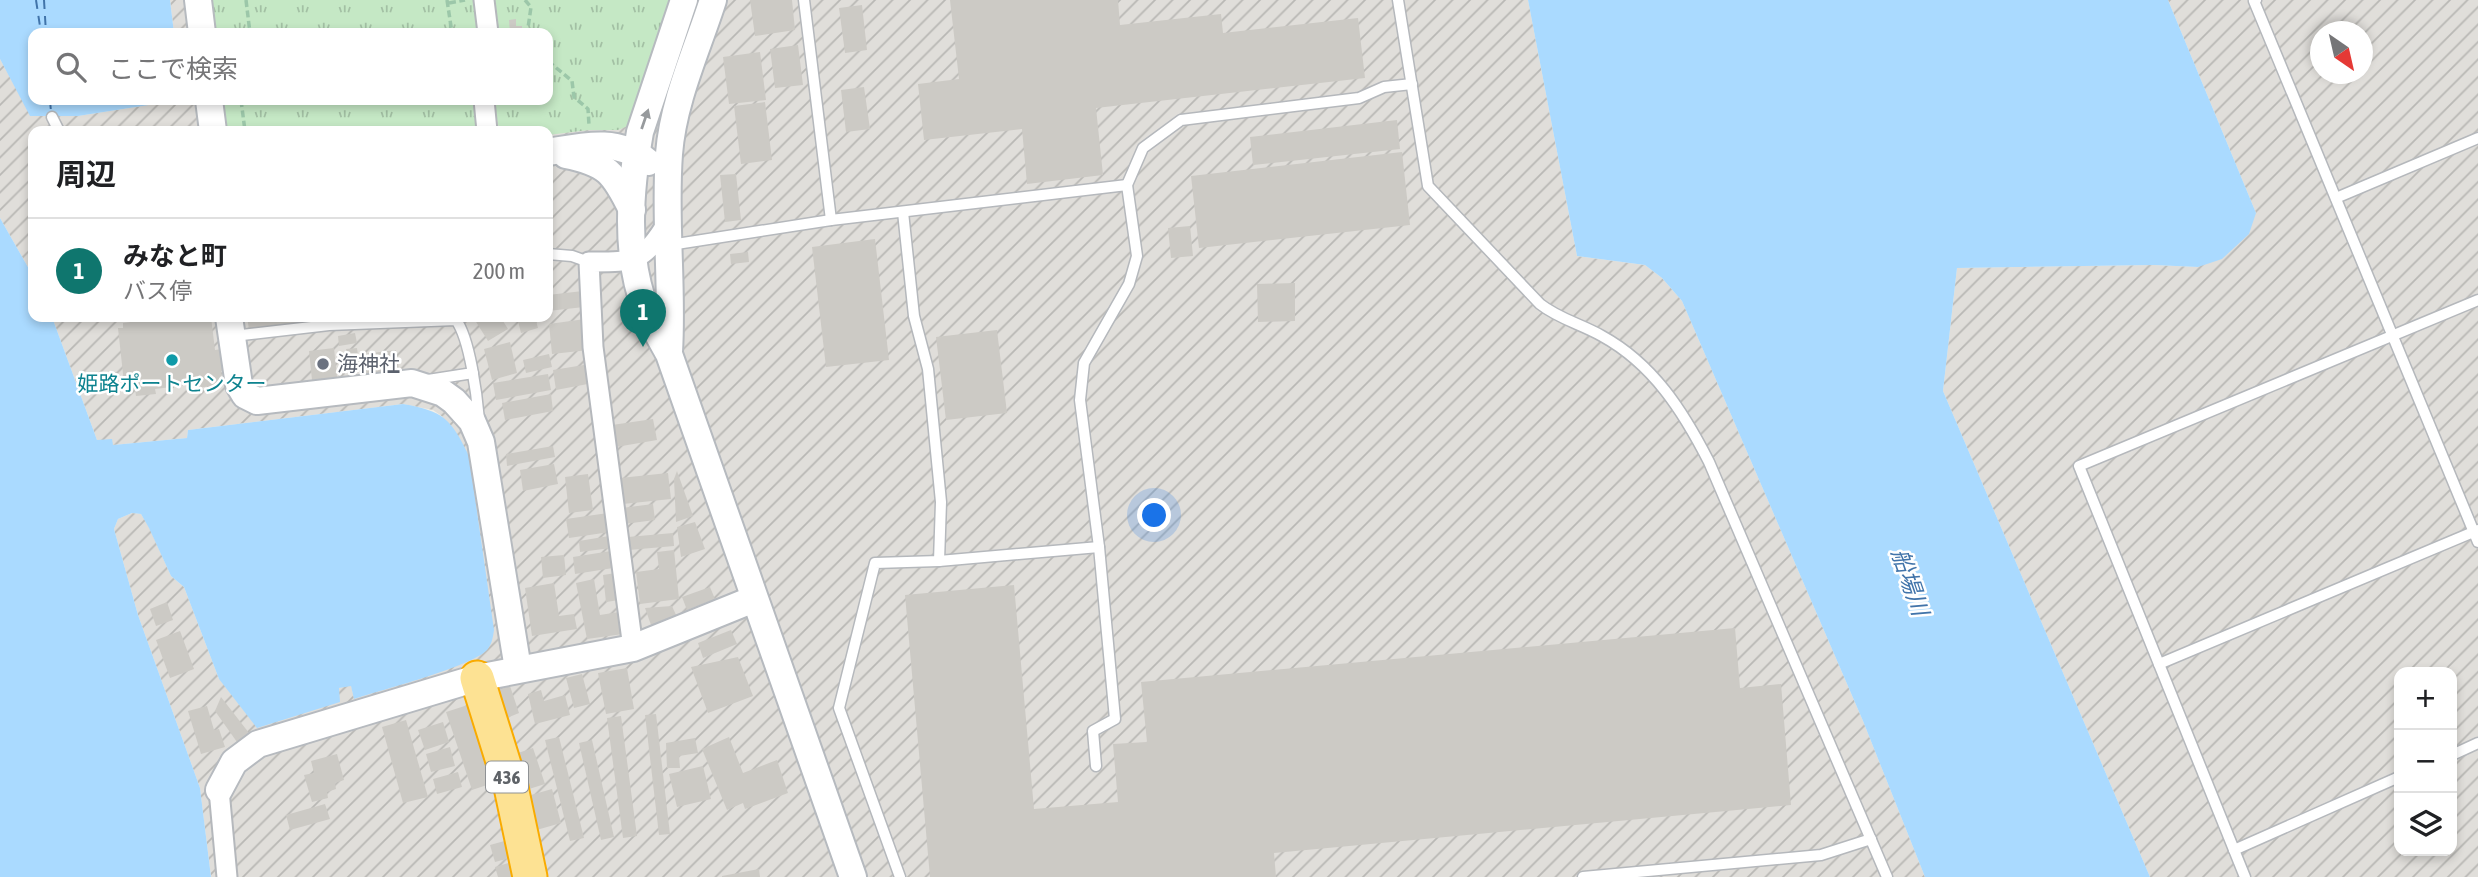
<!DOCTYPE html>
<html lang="ja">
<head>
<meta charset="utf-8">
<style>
  body { margin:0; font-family:"Asap Condensed","Noto Sans JP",sans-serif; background:#f6f6f6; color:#202124 }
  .controls { position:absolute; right:21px; bottom:21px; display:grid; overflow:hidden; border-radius:14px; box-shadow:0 4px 10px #0003 }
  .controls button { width:63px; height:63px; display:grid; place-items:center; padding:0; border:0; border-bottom:2px solid #e0e0e0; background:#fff; color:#202124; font:35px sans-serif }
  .compass { position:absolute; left:2310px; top:21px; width:63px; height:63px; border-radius:50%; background:#fff; box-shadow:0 4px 10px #0003; rotate:146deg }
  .you { position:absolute; left:1155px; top:516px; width:24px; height:24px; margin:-18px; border:5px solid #fff; border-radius:50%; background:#1a73e8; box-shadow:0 0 0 10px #1a73e833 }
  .badge { display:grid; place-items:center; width:46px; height:46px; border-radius:50%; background:#0f766e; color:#fff; font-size:23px; font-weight:700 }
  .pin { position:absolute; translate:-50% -58px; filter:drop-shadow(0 2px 4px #0008) }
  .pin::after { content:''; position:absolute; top:37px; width:24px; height:21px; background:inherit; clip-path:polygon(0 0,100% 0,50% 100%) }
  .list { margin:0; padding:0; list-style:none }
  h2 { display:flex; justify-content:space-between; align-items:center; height:91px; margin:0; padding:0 28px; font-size:30px }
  h2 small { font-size:23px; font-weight:400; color:#757577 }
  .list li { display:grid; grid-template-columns:46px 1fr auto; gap:21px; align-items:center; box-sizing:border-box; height:105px; padding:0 28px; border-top:2px solid #e0e0e0 }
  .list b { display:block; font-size:26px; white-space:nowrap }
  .list p { margin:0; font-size:23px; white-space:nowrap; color:#757577 }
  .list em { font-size:23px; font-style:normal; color:#757577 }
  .icon { flex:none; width:38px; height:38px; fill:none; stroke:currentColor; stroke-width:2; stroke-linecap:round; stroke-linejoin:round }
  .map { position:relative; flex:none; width:2478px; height:877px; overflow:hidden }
  .search { position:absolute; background:#fff; box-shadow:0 4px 10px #0003; left:28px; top:28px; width:525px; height:77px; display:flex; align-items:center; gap:18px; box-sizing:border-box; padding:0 24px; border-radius:14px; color:#757577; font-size:26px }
  .panel { position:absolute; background:#fff; box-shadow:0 4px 10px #0003; left:28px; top:126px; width:525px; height:196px; border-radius:14px }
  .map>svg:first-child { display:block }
  .industrial { fill:url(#industrial-furrows); fill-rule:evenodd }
  .grass { fill:url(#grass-tufts) }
  .water { fill:#aadaff }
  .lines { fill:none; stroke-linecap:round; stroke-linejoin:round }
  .ferry { stroke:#4174aa; stroke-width:2; stroke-dasharray:9 7; stroke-linecap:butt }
  .building { fill:#cccac5 }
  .lane-casing { stroke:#b5b8bc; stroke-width:13 }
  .street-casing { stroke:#b5b8bc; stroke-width:23 }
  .secondary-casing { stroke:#b6babf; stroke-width:30 }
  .highway-casing { stroke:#f9ab00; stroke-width:37 }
  .path { stroke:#9cc7a9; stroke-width:3.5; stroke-dasharray:7 3.5; stroke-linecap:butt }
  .lane { stroke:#fff; stroke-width:10 }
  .street { stroke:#fff; stroke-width:19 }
  .secondary { stroke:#fff; stroke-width:26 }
  .highway { stroke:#fde293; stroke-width:33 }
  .oneway { fill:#979a9d }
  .culture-dot { fill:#0f9aa8; stroke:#fff; stroke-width:2.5 }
  .worship-dot { fill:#6b7280; stroke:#fff; stroke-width:2.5 }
  .labels { text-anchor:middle; stroke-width:5; stroke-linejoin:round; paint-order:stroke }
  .shield { fill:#fff; stroke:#8f9295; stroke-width:2 }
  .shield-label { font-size:19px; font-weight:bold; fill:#5f6368 }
  .worship-label { font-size:21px; fill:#5b616d; stroke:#fff; text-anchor:start }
  .culture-label { font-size:21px; fill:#0d838f; stroke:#fff }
  .water-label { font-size:23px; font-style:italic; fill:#4174aa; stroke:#fff }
</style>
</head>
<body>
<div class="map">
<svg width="2478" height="877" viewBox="0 0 2478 877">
  <defs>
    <pattern id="industrial-furrows" width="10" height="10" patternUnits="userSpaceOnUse" patternTransform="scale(1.75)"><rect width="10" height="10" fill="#e0deda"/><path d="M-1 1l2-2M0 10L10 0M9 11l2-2" fill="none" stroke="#b9b8b5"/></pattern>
    <pattern id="grass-tufts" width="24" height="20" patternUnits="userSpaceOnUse" patternTransform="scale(1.75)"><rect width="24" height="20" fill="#c5e8c5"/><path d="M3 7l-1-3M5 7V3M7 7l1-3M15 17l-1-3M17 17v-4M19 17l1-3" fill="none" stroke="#a3c0a4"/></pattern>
  </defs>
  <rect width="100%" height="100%" fill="#f1efe8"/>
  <g class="industrial">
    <polygon points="170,0 1528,0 1577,256 1645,265 1662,278 1682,301 1863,721 1925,877 211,877 200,788 138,615 114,529 118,519 132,513 141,514 149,527 171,576 184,587 219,679 338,688 351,685 354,698 443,417 433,410 403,404 188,430 187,438 113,445 97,440 52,317 548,317 548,131 33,131 33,276 0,218 0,59 31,116 78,116 181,100 548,100 548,33 174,33"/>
    <path d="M 2168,0 L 2478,0 L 2478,877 L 2150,877 L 1943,391 L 1957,268 L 2154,265 L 2198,267 L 2256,213 ZM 2320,32 L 2362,32 L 2362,74 L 2320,74 ZM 2399,672 L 2452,672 L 2452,851 L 2399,851 Z"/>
  </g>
  <g class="grass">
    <polygon points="209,0 475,0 479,33 213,33"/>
    <polygon points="495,0 671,0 630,125 618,130 589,130 548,135 548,131 503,131 498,125 494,100 548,100 548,33 499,33"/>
    <polygon points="221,100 474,100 477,126 472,131 222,131"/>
  </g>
  <g class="water">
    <polygon points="0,0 170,0 174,33 33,33 33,100 181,100 78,116 30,116 0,59"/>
    <polygon points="1528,0 2168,0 2256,213 2249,234 2222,259 2198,267 2154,265 1957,268 1943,391 2150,877 1925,877 1863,721 1682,301 1662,278 1645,265 1577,256"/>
    <path d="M 0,218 L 33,276 L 33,317 L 52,317 L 97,440 L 112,439 L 113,445 L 187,438 L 188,430 L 403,404 C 444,411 451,419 469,456 L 494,630 C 493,637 492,644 487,650 C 471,667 381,690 354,699 L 351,686 L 339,688 L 340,702 L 257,728 L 219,679 L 184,587 L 171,576 L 149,528 L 141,514 L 132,513 L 118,519 L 114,529 L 138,615 L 200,788 L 211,877 L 0,877 Z"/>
  </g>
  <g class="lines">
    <g class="ferry">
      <polyline points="36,0 41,33"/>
      <polyline points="44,0 46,33"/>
      <polyline points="50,100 51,112"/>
    </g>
  </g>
  <g class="building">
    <polygon points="750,0 792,0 795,30 755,36"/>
    <polygon points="950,0 1118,0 1120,25 1221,14 1223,33 1358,18 1365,78 1096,108 1103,175 1027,184 1022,129 924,140 918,84 959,79"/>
    <polygon points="862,5 867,50 845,53 839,8"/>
    <polygon points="516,19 516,26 522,26 522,33 510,33 509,20"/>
    <polygon points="798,45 803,85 775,88 770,49"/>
    <polygon points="760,52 766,100 729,104 723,57"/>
    <polygon points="864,87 870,129 846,132 841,90"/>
    <polygon points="765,102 772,160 741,164 734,106"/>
    <polygon points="1397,120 1400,149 1253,165 1250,137"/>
    <polygon points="1402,152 1410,225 1199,248 1191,176"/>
    <polygon points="736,174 741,220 725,222 720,175"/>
    <polygon points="1190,226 1193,256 1171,258 1168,228"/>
    <polygon points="875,239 889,360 826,367 812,247"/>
    <polygon points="748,252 749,262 731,264 730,254"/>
    <polygon points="1295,283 1295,321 1258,322 1257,284"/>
    <polygon points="583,291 584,307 548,311 548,295"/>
    <polygon points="169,317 211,317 215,350 222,349 225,370 221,371 222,381 217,381 218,385 197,388 197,384 155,389 156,394 136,396 134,382 124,383 118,328 123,328 123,323"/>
    <polygon points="247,317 323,317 323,320 249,329"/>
    <polygon points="473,317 509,317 503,321 508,329 488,341"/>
    <polygon points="517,317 535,317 538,328 521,333"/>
    <polygon points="585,319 589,350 552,354 549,324"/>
    <polygon points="997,330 1007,413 946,420 936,337"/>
    <polygon points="355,333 357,343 339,346 338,336"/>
    <polygon points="510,342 517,373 492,380 484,349"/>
    <polygon points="334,348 337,377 312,380 309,351"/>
    <polygon points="357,348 360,370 349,372 346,349"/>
    <polygon points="396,350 399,370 365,374 363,354"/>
    <polygon points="549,354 552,367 526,373 523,360"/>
    <polygon points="590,364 593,383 556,390 553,370"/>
    <polygon points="548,374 551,390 496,400 493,383"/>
    <polygon points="551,394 553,411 505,420 502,403"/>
    <polygon points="653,419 657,440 616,447 612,425"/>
    <polygon points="553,446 555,457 507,466 506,454"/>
    <polygon points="554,464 558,484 523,491 520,470"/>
    <polygon points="677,471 693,516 676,522 674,479"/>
    <polygon points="668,473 671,499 623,504 620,478"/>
    <polygon points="588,474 593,510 569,513 565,477"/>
    <polygon points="653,504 655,520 624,524 622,508"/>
    <polygon points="608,513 610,532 569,538 566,519"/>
    <polygon points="695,522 705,549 681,557 677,527"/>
    <polygon points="673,533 674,546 629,550 628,537"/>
    <polygon points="609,536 611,548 580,552 579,541"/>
    <polygon points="674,550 679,599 640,604 636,572 659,569 657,552"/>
    <polygon points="611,551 613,568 575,574 573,557"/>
    <polygon points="564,555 566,575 543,578 541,557"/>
    <polygon points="616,573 619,600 606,602 603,575"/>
    <polygon points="594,579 600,615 619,612 623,634 587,639 576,583"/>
    <polygon points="554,583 559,616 574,614 577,629 532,636 525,588"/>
    <polygon points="1014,585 1034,809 1118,802 1113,744 1147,742 1141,682 1735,628 1740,688 1781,684 1791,805 1274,853 1276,877 930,877 905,595"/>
    <polygon points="710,587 715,599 687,610 682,597"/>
    <polygon points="167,602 173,620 156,626 150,609"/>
    <polygon points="672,606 676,615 651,625 645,608"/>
    <polygon points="731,630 737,644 703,658 698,643"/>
    <polygon points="180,631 194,669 170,678 156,640"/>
    <polygon points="738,657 753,696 708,713 691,667"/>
    <polygon points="627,668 634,709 606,714 598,673"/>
    <polygon points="582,674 590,704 574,708 566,678"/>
    <polygon points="510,686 519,713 502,720 492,692"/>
    <polygon points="541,690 544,701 565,695 570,715 535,724 528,694"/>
    <polygon points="221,697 249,733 237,742 215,711"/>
    <polygon points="474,703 499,781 472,790 446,712"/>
    <polygon points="207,706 214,730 219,729 225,747 201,754 188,711"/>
    <polygon points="656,714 670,834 659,835 645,715"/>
    <polygon points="621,716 637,836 623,838 607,718"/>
    <polygon points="406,720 428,797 403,803 382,727"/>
    <polygon points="443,722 449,742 425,750 418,730"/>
    <polygon points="559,737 584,838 570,841 545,740"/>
    <polygon points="729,737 743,773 777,760 788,793 745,809 743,803 727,810 702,749"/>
    <polygon points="695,738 698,753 679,756 680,768 667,768 666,743"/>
    <polygon points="592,740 614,837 601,840 579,743"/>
    <polygon points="450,747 455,766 431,772 426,754"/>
    <polygon points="533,748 545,784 529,789 518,753"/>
    <polygon points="337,754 344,780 335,783 336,789 327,792 328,798 312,802 304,775 314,773 311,761"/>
    <polygon points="703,766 711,799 677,807 669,774"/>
    <polygon points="458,772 462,787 437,794 433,779"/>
    <polygon points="552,789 561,823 533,831 524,797"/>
    <polygon points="325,804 330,819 290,830 286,815"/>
    <polygon points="508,840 514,857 495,862 490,845"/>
    <polygon points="515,861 515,877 498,877 495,867"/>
    <polygon points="759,869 760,877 722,877 722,876"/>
  </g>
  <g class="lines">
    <defs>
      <g id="lane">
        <polyline points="804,0 831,220"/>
        <path d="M 1398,0 L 1428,186 L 1540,304 C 1559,319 1581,324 1602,336 C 1653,364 1683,411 1709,462 L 1887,877"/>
        <polyline points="2256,0 2254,1 2478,542"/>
        <polyline points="52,117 59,131"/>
        <polyline points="2336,198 2478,138"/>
        <polyline points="903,212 914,316 928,369 941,502 939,561"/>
        <polyline points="670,245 831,220 1127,185"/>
        <polyline points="548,254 572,256 589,262"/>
        <path d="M 233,336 L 329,325 L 456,320 C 470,339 477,396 479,420"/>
        <polyline points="428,380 473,373"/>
        <polyline points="2159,664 2478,530"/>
        <polyline points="2452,755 2478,743"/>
        <polyline points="1096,766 1093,731 1115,719 1099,547 1080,400 1084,363 1129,284 1137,256 1127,185 1143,148 1181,120 1359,98 1384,87 1412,84"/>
        <polyline points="2234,850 2399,777"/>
        <polyline points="900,877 839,708 875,563 939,561 1099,547"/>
        <polyline points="1583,877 1821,855 1871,839"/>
        <polyline points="2245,877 2079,466 2478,300"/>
      </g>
      <g id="street">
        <polyline points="484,0 488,33"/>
        <polyline points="484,100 487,131"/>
        <path d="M 633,648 L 593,347 L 589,262 C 634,262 643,263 668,222"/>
        <polyline points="219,790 227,877"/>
      </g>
      <g id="secondary">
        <polyline points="198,0 202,33"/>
        <path d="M 684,0 L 640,132 C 630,189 624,255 646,310 C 652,325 661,339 669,354 L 853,877"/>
        <polyline points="209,100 213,131"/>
        <path d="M 548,152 C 583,146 617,137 648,162"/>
        <path d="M 566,155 C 607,163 614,173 632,210"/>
        <polyline points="229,317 239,385 245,395 257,401 412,383 443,393 454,401 472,421 481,442 518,669"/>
        <path d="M 669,352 C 673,286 664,220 669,154 C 673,101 697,50 713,0"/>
        <polyline points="219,790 234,762 258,744 477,678 633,648 754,599"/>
      </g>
      <polyline id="highway" points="477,678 511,787 530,877"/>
    </defs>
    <use href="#lane" class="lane-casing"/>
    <use href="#street" class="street-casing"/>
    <use href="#secondary" class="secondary-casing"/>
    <use href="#highway" class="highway-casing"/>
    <g class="path">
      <polyline points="246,0 250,33"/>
      <polyline points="447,0 452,33"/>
      <polyline points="525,0 531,7 528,28 531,33"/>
      <polyline points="449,3 465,0"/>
      <polyline points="548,61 572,81 574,97 588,109 589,125"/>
      <polyline points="241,100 245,131"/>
      <polyline points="283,100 285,103 302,100"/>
    </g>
    <use href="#lane" class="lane"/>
    <use href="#street" class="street"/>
    <use href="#secondary" class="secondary"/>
    <use href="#highway" class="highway"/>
  </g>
  <defs><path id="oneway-solid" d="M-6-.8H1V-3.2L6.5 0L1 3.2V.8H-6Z" transform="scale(1.75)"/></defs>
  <use class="oneway" href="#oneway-solid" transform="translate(645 119) rotate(-71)"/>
  <circle class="culture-dot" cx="172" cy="360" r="7"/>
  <circle class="worship-dot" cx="323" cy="364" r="7"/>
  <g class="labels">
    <rect class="shield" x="486" y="761.5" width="42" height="31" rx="5"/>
    <g class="shield-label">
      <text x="507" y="784">436</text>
    </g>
    <g class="worship-label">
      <text x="337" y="371">海神社</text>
    </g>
    <g class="culture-label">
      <text x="172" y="391">姫路ポートセンター</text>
    </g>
    <g class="water-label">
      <text transform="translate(1910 582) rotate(71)" y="8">船場川</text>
    </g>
  </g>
</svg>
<div class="controls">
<button>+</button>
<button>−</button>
<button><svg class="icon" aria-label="layers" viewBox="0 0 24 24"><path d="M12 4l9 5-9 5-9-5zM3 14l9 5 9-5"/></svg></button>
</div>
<svg class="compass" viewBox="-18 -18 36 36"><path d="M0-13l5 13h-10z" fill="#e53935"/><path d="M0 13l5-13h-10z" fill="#757577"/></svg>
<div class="you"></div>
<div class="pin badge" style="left:643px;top:347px">1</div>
<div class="search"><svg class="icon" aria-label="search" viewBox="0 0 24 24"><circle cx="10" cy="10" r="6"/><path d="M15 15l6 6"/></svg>ここで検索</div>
<section class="panel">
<h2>周辺<small></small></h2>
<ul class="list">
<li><span class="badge">1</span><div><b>みなと町</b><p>バス停</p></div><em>200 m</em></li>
</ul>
</section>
</div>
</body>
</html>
